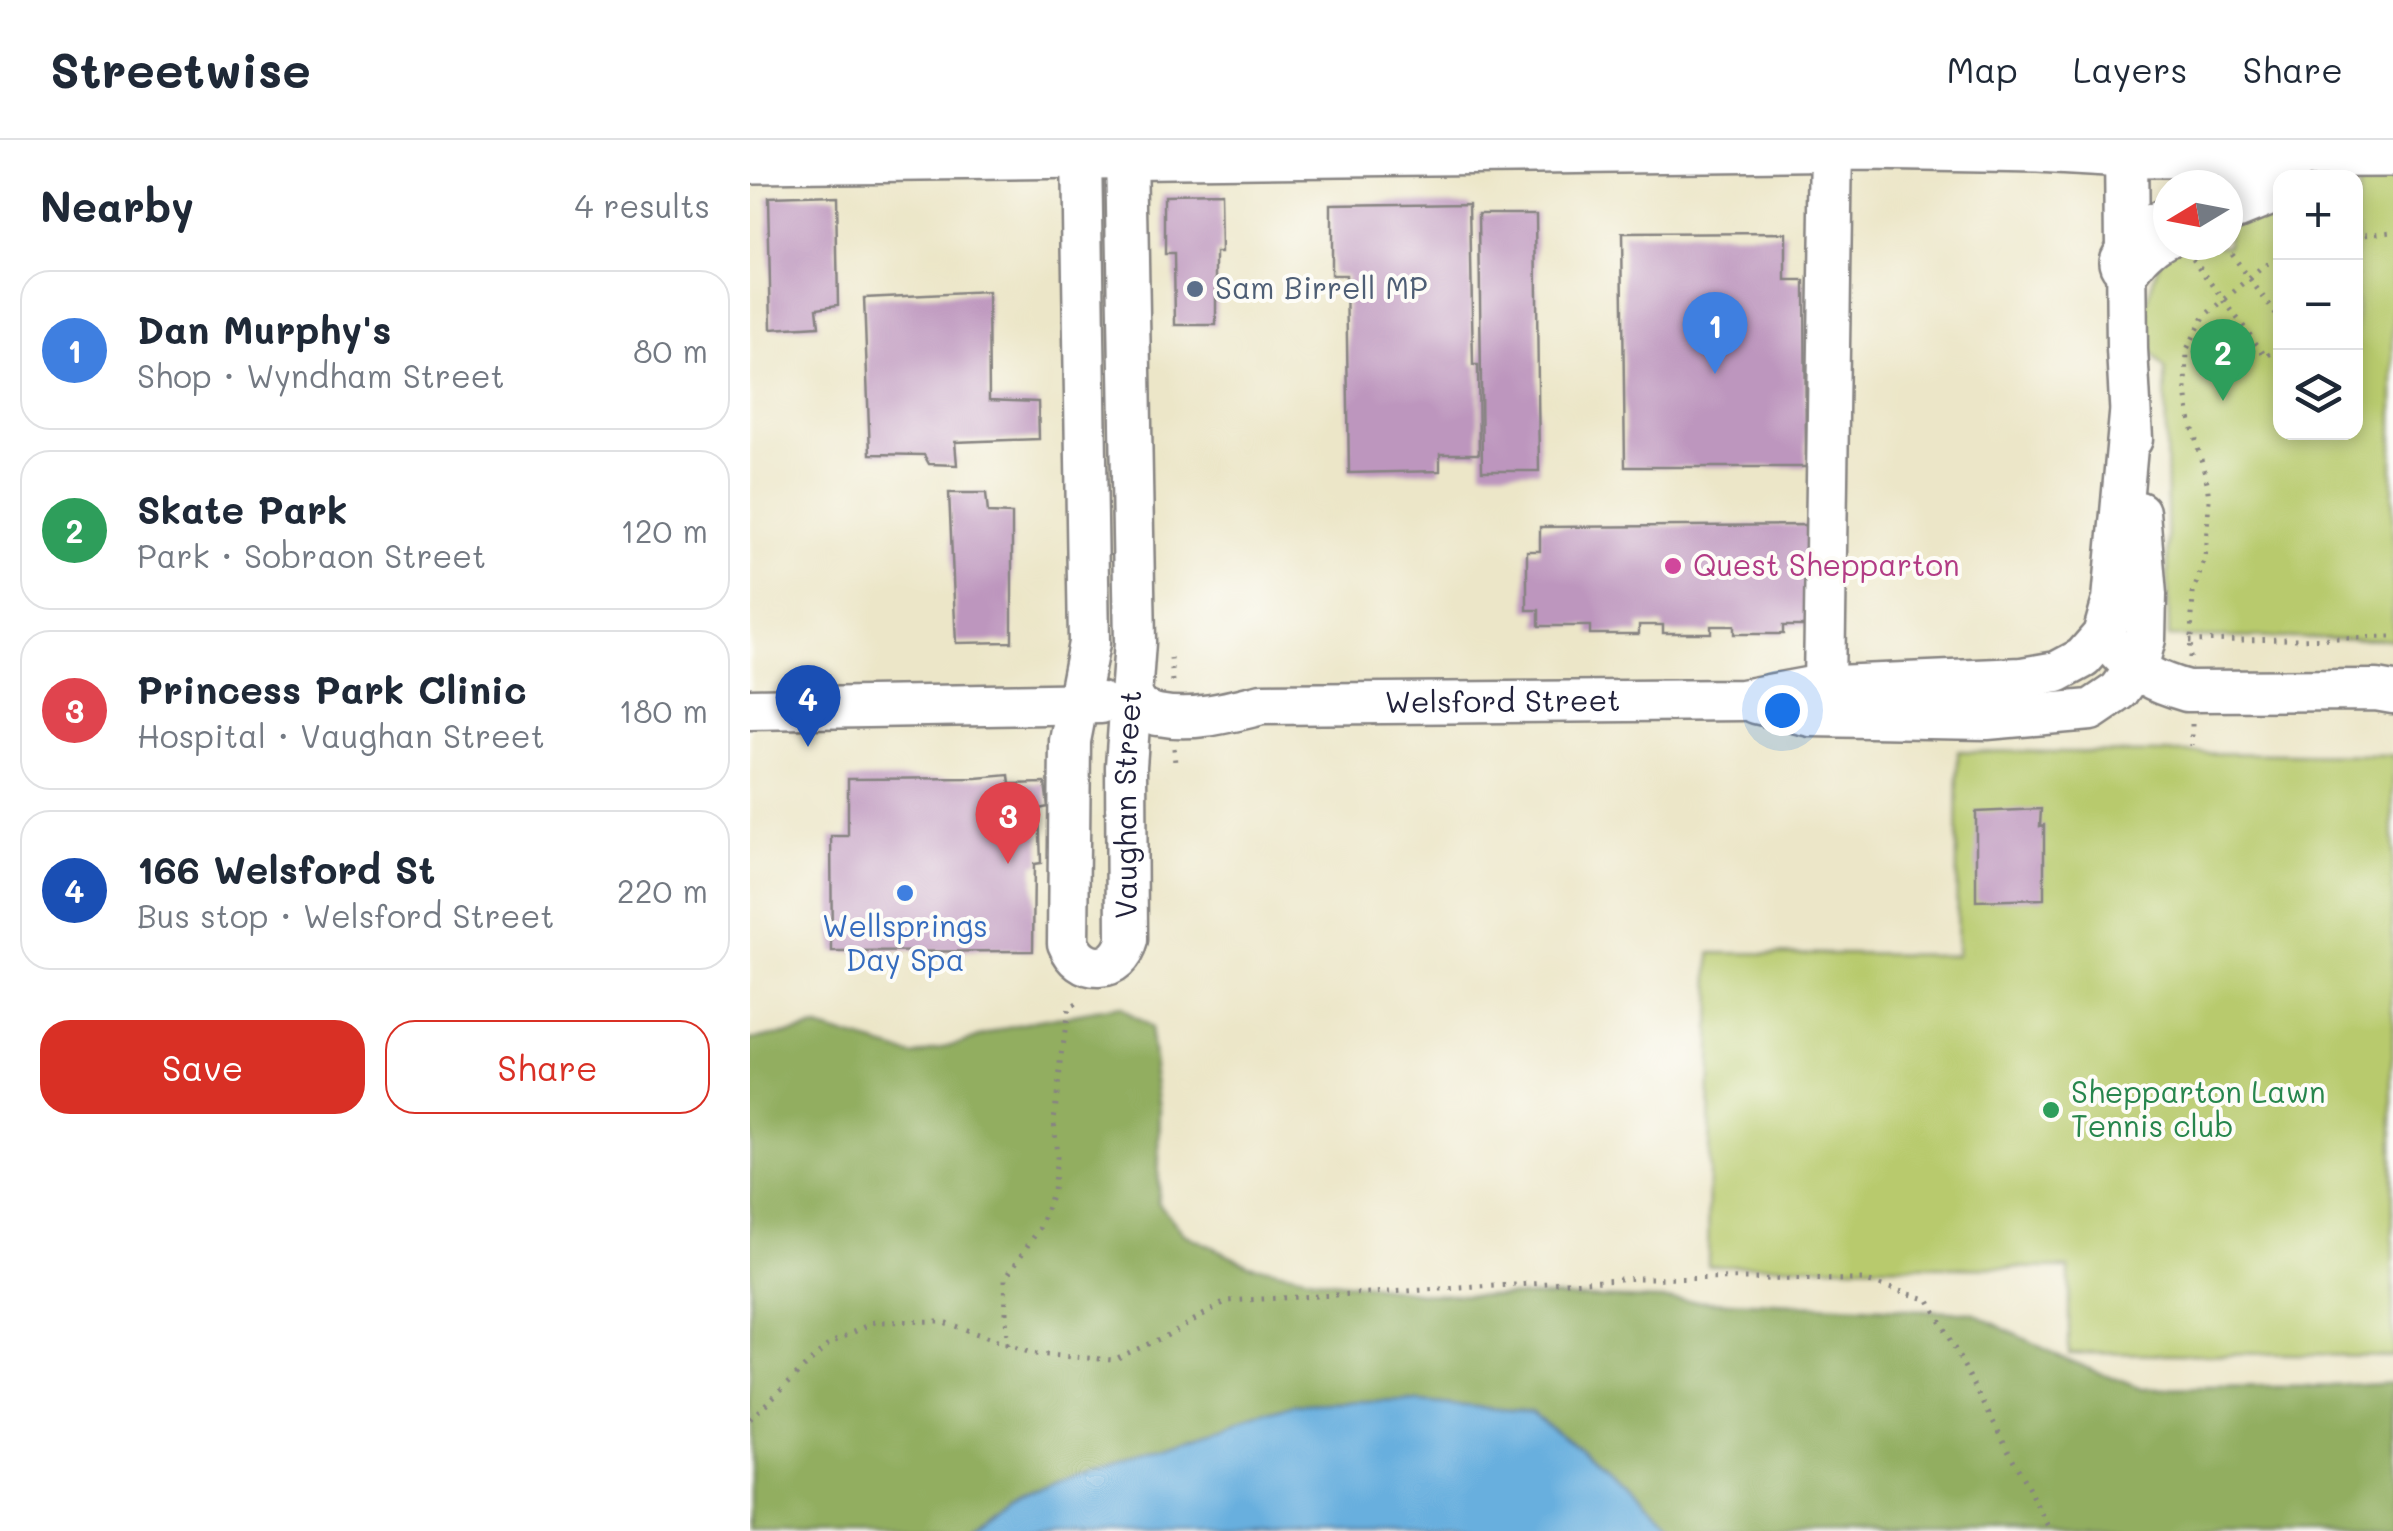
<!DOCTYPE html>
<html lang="en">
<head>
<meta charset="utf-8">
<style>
  body { margin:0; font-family:Mali,sans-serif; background:#f6f6f7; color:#1f2937 }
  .controls { position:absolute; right:30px; top:30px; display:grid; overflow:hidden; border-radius:20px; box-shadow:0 5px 15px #0003 }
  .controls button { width:90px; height:90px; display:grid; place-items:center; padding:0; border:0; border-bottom:2px solid #e0e1e3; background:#fff; color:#1f2937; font:50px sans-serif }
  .compass { position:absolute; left:1403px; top:30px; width:90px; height:90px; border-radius:50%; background:#fff; box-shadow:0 5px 15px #0003; rotate:260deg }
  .you { position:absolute; left:1032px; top:570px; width:35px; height:35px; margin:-25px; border:8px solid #fff; border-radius:50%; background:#1a73e8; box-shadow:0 0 0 15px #1a73e833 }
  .badge { display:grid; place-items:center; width:65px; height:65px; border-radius:50%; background:#d93025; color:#fff; font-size:32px; font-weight:700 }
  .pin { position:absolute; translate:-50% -82px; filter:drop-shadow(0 2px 5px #0008) }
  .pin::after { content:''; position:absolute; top:52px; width:35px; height:30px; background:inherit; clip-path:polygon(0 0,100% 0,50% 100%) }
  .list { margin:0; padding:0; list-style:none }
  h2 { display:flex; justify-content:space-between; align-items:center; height:130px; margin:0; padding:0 40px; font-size:42px }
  h2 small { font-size:32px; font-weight:400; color:#747a83 }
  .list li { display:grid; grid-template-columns:65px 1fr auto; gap:30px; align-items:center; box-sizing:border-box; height:160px; margin:0 20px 20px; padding:0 20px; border:2px solid #e0e1e3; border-radius:30px }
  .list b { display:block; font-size:38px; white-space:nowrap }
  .list p { margin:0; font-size:32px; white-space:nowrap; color:#747a83 }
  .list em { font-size:32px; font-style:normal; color:#747a83 }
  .actions { display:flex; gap:20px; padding:30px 40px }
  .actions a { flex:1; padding:22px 0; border:2px solid #d93025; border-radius:30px; text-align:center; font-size:35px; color:#d93025 }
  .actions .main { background:#d93025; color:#fff }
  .icon { flex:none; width:55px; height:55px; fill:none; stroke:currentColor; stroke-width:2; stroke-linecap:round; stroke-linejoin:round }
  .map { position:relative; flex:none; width:1643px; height:1391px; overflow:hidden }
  header { display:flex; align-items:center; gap:60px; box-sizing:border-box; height:140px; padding:0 50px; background:#fff; border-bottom:2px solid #e0e1e3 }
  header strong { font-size:48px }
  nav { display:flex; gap:55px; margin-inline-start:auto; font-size:35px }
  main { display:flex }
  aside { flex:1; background:#fff }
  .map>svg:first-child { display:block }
  .green { fill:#b8ca6d; stroke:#6d7654; stroke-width:2.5 }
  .forest { fill:#92ae60; stroke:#5a684e; stroke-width:2.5 }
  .water { fill:#67afde; stroke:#44688c; stroke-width:2.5 }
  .building { fill:#bd96be }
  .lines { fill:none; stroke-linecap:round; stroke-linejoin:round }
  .minor-casing { stroke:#878482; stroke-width:45 }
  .highway-casing { stroke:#878482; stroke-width:60 }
  .path { stroke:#878482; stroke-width:5; stroke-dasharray:2.5 8; stroke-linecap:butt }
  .minor { stroke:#fff; stroke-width:40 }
  .highway { stroke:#fff; stroke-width:55 }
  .service-dot { fill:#5c6f8a; stroke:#fdfcf7; stroke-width:4 }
  .hotel-dot { fill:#d1479c; stroke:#fdfcf7; stroke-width:4 }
  .shop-dot { fill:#3f7fe0; stroke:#fdfcf7; stroke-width:4 }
  .leisure-dot { fill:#2e9e5b; stroke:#fdfcf7; stroke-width:4 }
  .labels { text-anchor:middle; stroke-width:8; stroke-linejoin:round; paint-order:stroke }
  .service-label { font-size:30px; fill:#4e5e75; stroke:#fdfcf7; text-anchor:start }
  .hotel-label { font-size:30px; fill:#b23c85; stroke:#fdfcf7; text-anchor:start }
  .street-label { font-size:30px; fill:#22223b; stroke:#fdfcf7 }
  .shop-label { font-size:30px; fill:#366cbe; stroke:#fdfcf7 }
  .leisure-label { font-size:30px; fill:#27864d; stroke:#fdfcf7; text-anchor:start }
</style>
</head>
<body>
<header>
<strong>Streetwise</strong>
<nav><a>Map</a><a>Layers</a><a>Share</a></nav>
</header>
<main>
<aside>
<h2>Nearby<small>4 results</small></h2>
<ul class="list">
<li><span class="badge" style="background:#3f7fe0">1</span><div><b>Dan Murphy's</b><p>Shop · Wyndham Street</p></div><em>80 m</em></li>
<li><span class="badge" style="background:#2e9e5b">2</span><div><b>Skate Park</b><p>Park · Sobraon Street</p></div><em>120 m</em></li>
<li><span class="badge" style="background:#e0444e">3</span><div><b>Princess Park Clinic</b><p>Hospital · Vaughan Street</p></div><em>180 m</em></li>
<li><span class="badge" style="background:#1a4fb4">4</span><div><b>166 Welsford St</b><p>Bus stop · Welsford Street</p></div><em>220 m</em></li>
</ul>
<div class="actions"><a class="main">Save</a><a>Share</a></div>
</aside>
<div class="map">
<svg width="1643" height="1391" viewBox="0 0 1643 1391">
  <rect width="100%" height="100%" fill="#fdfcf7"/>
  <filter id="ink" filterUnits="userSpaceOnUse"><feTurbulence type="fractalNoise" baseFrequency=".01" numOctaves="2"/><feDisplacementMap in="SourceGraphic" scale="20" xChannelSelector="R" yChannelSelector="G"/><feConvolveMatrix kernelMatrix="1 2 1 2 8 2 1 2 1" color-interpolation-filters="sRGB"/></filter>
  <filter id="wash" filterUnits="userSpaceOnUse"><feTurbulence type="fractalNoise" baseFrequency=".0048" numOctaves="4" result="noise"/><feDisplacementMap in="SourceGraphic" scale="40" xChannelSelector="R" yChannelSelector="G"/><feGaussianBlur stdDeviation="2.25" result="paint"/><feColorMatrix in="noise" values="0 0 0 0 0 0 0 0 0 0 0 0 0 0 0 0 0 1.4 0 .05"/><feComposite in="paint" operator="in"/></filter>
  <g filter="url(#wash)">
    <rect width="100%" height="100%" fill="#ece6c8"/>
    <g class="green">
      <path d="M 1643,35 L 1643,499 L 1419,497 L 1415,229 C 1408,221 1400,213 1397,201 C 1392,174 1403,127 1419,105 L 1478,105 L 1478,68 L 1530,52 L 1530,292 L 1606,292 L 1606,39 Z"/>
      <polygon points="1208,611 1643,615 1643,1216 1319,1213 1319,1128 958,1125 961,813 1206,815"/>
    </g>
    <polygon class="forest" points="368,867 399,889 410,968 408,1062 434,1094 499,1124 573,1140 673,1153 913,1159 1223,1173 1303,1213 1391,1249 1581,1246 1643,1242 1643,1391 928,1391 882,1344 782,1272 659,1261 546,1264 262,1357 216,1391 0,1391 0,899 66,888 164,916 272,884"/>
    <polygon class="water" points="659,1261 782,1272 882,1344 928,1391 216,1391 262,1357 546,1264"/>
    <g id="blocks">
      <g class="building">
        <polygon points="470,55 471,113 466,113 466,185 425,185 424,114 415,114 415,56"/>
        <polygon points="86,56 88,165 67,168 69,186 21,189 18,58"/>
        <polygon points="720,62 723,225 728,225 729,314 690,314 690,331 599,333 596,135 581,135 581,64"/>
        <polygon points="729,73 786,73 789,331 732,331"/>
        <polygon points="1036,93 1036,141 1055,141 1056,327 875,327 872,94"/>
        <polygon points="238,152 239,260 288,262 289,299 205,302 207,325 179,324 174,315 120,314 114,158"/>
        <polygon points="199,353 236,353 238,373 262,374 262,502 206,503"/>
        <polygon points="1059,385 1062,486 1033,486 1033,494 984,494 984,486 961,486 961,493 913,493 913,485 889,485 889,494 840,494 840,486 789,486 789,470 777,470 777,411 790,411 790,387"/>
        <polygon points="259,635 260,644 295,643 298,667 289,669 291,723 284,724 283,811 82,812 81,696 98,696 98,639 227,638"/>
        <polygon points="1291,669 1290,686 1294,685 1294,759 1226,761 1226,672"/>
      </g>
    </g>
  </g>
  <g filter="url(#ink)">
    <use href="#blocks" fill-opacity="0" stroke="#878482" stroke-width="2.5"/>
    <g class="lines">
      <defs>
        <g id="minor">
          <polyline points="1375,10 1377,209 1382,299"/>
          <path id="s1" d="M 331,12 L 339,503 L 320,601 L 318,803 C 331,836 368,835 377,800 L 376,626 L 385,502 L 376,11"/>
          <path d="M 1366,509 C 1389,534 1405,542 1437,551 L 1626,550 L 1643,553"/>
          <polyline points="1074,546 1082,3"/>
          <path id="s2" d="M 379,562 C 388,567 398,574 408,575 C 443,582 479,572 512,564 L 992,560 L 1062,547 L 1272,538 L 1307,532 L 1333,518 L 1353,495 L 1363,460 L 1380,275"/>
          <polyline points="1006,563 1061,576 1237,579 1341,570 1369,551 1385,529 1391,514 1395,499 1396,455 1389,372"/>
          <polyline points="0,569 351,563"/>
        </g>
        <g id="highway">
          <polyline points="0,15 1118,2 1288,5 1375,10 1643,9"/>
          <polyline points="1478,63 1530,42"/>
          <path d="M 1377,121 C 1386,107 1403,93 1418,87"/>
        </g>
      </defs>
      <use href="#minor" class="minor-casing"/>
      <use href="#highway" class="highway-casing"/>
      <g class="path">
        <polyline points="1606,95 1643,91"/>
        <polyline points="1475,105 1530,180"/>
        <polyline points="1443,118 1516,217 1530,206"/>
        <polyline points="1439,501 1643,497"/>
        <polyline points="421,518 423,542"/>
        <polyline points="1440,518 1443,454 1455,417 1459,360 1457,342 1439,274 1436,249 1437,209 1454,177 1514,126 1530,117"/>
        <polyline points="1442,584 1442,606"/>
        <polyline points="424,608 425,625"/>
        <polyline points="257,1205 255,1139 289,1089 303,1050 307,1017 304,980 318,868 332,861"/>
        <polyline points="0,1279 79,1204 125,1182 191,1181 284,1214 363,1220 418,1195 477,1161 889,1138 1113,1140 1179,1160 1301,1391"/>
      </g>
      <use href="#minor" class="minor"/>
      <use href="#highway" class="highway"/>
    </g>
  </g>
  <circle class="service-dot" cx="445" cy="149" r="10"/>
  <circle class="hotel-dot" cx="923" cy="426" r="10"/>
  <circle class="shop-dot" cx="155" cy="753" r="10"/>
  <circle class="leisure-dot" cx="1301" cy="970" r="10"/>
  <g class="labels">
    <g class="service-label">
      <text x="465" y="159">Sam Birrell MP</text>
    </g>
    <g class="hotel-label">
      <text x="943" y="436">Quest Shepparton</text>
    </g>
    <g class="street-label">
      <text dy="10" stroke="none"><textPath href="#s2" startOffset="378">Welsford Street</textPath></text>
      <text dy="10" stroke="none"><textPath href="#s1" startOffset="1012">Vaughan Street</textPath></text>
    </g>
    <g class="shop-label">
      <text x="155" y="797">Wellsprings<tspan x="155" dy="34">Day Spa</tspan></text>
    </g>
    <g class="leisure-label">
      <text x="1321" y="963">Shepparton Lawn<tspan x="1321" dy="34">Tennis club</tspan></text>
    </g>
  </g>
</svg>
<div class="controls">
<button>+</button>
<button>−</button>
<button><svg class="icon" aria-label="layers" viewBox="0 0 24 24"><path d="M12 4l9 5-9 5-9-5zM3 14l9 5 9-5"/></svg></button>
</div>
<svg class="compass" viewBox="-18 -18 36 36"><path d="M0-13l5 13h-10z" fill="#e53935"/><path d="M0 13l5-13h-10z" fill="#747a83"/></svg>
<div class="you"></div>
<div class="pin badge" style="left:965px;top:234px;background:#3f7fe0">1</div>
<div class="pin badge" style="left:1473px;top:261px;background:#2e9e5b">2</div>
<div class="pin badge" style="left:258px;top:724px;background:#e0444e">3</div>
<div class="pin badge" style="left:58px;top:607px;background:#1a4fb4">4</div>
</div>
</main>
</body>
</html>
